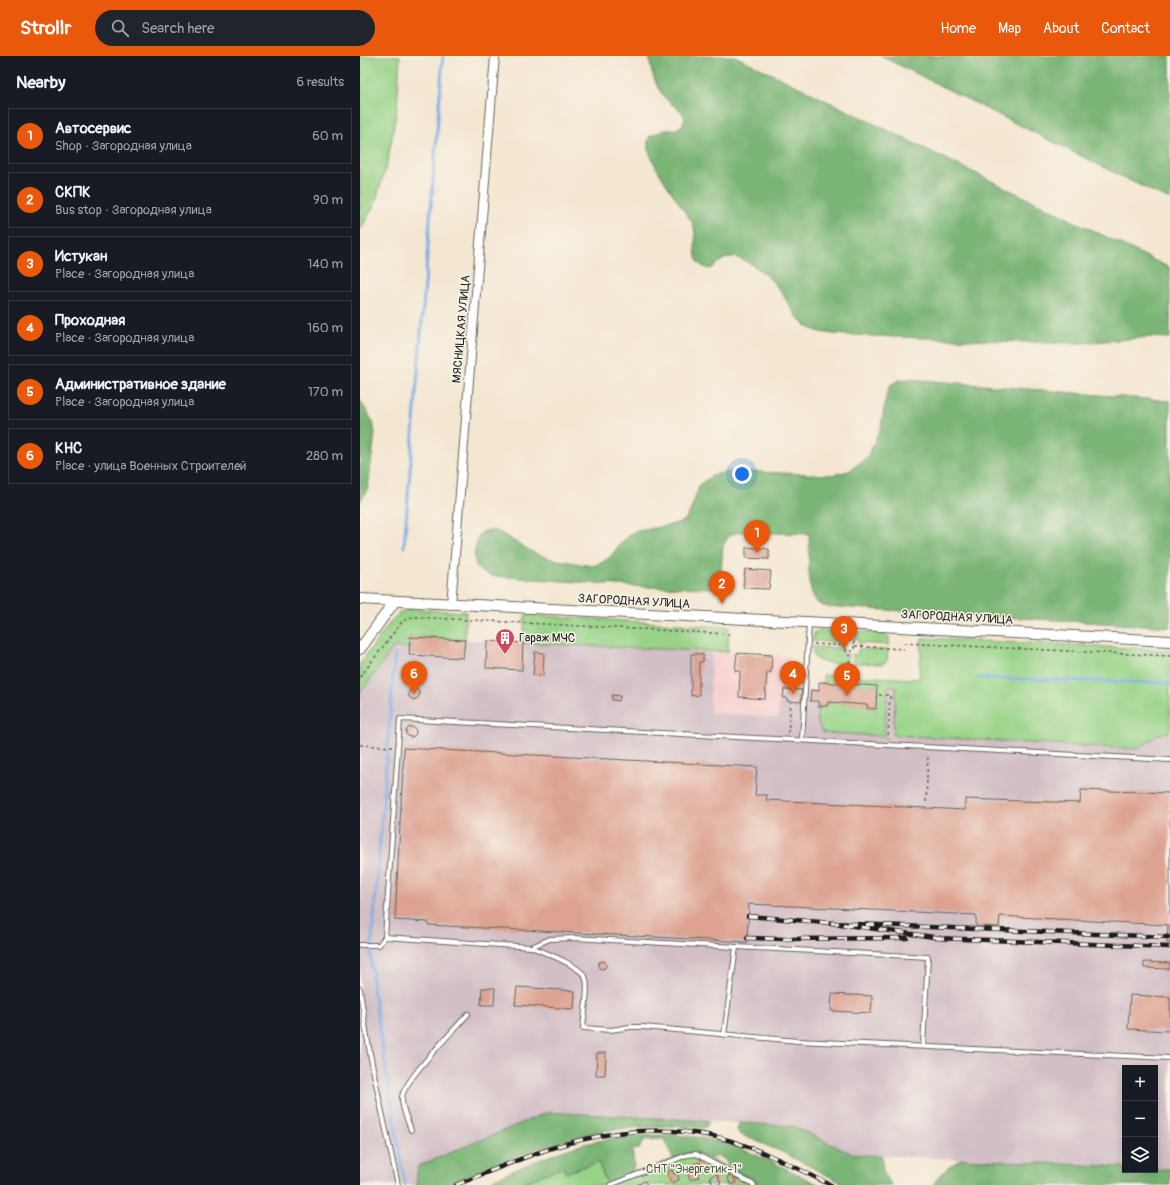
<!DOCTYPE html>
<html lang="en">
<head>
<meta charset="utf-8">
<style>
  body { margin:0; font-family:Pangolin,sans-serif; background:#20242c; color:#f1f3f6 }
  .controls { position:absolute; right:12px; bottom:12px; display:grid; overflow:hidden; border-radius:0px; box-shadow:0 2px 10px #0003 }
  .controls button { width:36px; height:36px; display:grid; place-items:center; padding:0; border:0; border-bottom:1px solid #363941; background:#171b24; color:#f1f3f6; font:20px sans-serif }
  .you { position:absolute; left:382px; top:418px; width:14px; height:14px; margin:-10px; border:3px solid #fff; border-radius:50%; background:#1a73e8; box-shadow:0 0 0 6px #1a73e833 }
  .badge { display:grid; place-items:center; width:26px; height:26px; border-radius:50%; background:#ea580c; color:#fff; font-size:13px; font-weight:700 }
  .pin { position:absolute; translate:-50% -33px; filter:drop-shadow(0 1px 2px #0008) }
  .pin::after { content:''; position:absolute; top:21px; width:14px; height:12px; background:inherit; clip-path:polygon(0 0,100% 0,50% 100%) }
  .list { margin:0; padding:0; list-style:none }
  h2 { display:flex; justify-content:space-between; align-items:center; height:52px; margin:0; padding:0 16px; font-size:17px }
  h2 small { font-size:13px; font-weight:400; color:#9ea1a6 }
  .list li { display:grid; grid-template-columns:26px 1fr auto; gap:12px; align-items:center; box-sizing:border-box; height:56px; margin:0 8px 8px; padding:0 8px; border:1px solid #363941; border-radius:0px }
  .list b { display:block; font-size:15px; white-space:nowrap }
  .list p { margin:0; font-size:13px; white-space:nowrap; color:#9ea1a6 }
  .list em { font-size:13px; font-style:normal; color:#9ea1a6 }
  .icon { flex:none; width:22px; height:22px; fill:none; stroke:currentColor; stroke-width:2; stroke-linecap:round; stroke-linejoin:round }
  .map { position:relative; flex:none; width:810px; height:1129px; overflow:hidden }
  header { display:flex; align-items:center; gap:24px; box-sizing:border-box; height:56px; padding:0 20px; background:#ea580c; color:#fff }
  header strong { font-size:19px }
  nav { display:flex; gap:22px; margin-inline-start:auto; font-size:14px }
  .search { width:280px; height:36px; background:#20242c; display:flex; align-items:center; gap:10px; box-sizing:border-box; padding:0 14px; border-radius:22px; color:#9ea1a6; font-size:15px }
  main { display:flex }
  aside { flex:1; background:#171b24 }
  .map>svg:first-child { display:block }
  .built { fill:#f7d0cf }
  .industrial { fill:#d2bec5 }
  .green { fill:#98d387; stroke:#5a7852 }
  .forest { fill:#7ab574; stroke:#4b6848 }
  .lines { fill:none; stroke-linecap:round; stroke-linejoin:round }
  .stream { stroke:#7cabe6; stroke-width:3 }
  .building { fill:#dda291 }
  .service-casing { stroke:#68635b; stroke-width:6 }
  .minor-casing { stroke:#68635b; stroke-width:10 }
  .tertiary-casing { stroke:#68635b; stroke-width:12 }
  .path { stroke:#68635b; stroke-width:1.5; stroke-dasharray:3 3; stroke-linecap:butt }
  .service { stroke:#fff; stroke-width:4 }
  .minor { stroke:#fff; stroke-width:8 }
  .tertiary { stroke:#fff; stroke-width:10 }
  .rail-casing { stroke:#1c1c1c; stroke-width:4.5 }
  .rail { stroke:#f7f3e8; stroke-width:3; stroke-dasharray:9; stroke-linecap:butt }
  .labels { text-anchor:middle; stroke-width:3; stroke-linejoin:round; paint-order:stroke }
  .street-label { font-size:12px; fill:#1c1c1c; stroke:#f7f3e8 }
  .poi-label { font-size:12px; fill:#1c1c1c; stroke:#f7f3e8; text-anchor:start }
  .park-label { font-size:12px; fill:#475c41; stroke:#f7f3e8 }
</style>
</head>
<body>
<header>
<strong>Strollr</strong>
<div class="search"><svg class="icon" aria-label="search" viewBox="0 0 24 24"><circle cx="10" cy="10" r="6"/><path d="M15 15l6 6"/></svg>Search here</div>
<nav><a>Home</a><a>Map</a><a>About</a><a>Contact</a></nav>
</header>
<main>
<aside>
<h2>Nearby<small>6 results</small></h2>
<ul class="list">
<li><span class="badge">1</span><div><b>Автосервис</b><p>Shop · Загородная улица</p></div><em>60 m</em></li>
<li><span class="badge">2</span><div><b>СКПК</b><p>Bus stop · Загородная улица</p></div><em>90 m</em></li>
<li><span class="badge">3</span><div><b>Истукан</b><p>Place · Загородная улица</p></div><em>140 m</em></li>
<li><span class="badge">4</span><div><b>Проходная</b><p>Place · Загородная улица</p></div><em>160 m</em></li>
<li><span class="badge">5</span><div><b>Административное здание</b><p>Place · Загородная улица</p></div><em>170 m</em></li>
<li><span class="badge">6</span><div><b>КНС</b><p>Place · улица Военных Строителей</p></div><em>280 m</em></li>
</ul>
</aside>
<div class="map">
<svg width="810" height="1129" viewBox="0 0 810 1129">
  <rect width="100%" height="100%" fill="#f7f3e8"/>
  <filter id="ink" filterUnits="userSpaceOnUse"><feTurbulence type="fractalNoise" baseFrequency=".025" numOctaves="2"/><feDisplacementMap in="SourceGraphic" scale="8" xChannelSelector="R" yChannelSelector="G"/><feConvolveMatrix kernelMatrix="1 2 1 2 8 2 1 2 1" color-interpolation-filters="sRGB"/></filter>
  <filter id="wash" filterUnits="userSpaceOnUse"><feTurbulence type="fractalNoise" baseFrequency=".012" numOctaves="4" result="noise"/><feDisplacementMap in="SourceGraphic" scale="16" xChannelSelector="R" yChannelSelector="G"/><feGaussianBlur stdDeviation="0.9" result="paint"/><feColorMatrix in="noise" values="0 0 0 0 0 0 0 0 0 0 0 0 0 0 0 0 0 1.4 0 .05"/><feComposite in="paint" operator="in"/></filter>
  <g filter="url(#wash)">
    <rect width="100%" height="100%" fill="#f4e7d1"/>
    <polygon class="built" points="351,596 429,600 427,633 423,642 419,642 418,662 350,656"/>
    <polygon class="industrial" points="50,581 351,596 350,656 418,662 419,642 423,642 424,633 458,635 459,626 810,647 810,1113 795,1113 795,1012 765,1012 765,1111 492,1098 433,1070 188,1056 58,1110 56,1129 0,1129 0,637 34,591 49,592"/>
    <g class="green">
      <polygon points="0,0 40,0 37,52 28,104 15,147 0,175"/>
      <polygon points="48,553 106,556 105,584 50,581 49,592 34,591 0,637 0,608 32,564 38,558"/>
      <polygon points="165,559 369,571 368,596 163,587"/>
      <polygon points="458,574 489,576 488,582 484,582 483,587 453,585 454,577"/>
      <polygon points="495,575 524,577 529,581 529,589 498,587 498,583 494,582"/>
      <path d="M 562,582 L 810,594 L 810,675 L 797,679 L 779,693 L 533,679 L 536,631 L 528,630 L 524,680 L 464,677 C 456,669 457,660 458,650 L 467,650 L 468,646 L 508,649 L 508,652 L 515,653 L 517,630 L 463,627 L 463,619 L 559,623 Z"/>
      <path d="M 453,591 L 483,592 L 483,598 L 488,598 L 487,607 C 479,607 458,609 454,600 C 453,597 453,594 453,591 Z"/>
      <polygon points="498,593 528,594 527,605 522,608 493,607 493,598 498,599"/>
      <polygon points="334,1095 404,1129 157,1129 203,1111 205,1117 238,1106 247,1128"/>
    </g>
    <g class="forest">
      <path d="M 289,0 L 375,0 L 810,212 L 810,282 L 790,281 L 722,287 L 694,287 L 488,279 C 475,278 458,278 447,270 C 435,262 429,247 421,236 C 412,223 389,202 372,201 C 364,201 357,208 351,213 C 324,209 343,181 330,163 C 319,146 289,107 288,89 C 287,86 289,83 290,80 L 304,74 L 314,74 L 322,70 L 325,62 C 322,53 315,51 308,45 C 296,33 291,17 289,0 Z"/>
      <polygon points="521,0 810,0 810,144 771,125"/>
      <path d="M 550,323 L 810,345 L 810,571 L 476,551 C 472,551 465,551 461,549 C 443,541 451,495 449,478 L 379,476 L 369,480 L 363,489 L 360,532 L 285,531 L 132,520 L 122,516 L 116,510 L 114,500 L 118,481 L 122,476 L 129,474 L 137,475 L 174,497 L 192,503 L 232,510 L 241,507 L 249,502 L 263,485 L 274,476 L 310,469 L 324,465 L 330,456 L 340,428 L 353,419 L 372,415 L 471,419 L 489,415 L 507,401 L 515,385 L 521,371 L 526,341 L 530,329 L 539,324 Z"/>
      <polygon points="0,344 13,366 15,377 8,432 0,446"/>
      <polygon points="188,1056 348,1065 348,1069 344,1072 309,1070 283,1071 256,1073 230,1077 173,1094 85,1129 56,1129 58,1110"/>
      <path d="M 379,1067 L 433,1070 L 492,1098 L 522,1100 C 522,1112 523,1120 532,1129 L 486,1129 L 422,1096 L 380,1078 L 377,1074 Z"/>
      <path d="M 300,1079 C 309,1079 318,1079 327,1080 C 372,1084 419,1109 459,1129 L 404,1129 L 370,1112 L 366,1105 L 358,1099 L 350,1102 L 334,1095 L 313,1103 L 304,1083 L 284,1084 L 279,1093 L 272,1094 L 274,1108 L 272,1119 L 247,1128 L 238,1106 L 205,1117 L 203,1111 L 157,1129 L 122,1129 C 154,1114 187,1099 221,1089 C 247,1082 273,1080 300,1079 Z"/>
      <path d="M 601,1103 L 765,1111 L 765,1114 L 810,1113 L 810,1129 L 573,1129 C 580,1117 590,1110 601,1103 Z"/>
    </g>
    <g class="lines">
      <g class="stream">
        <polyline points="44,491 83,0"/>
        <polyline points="35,598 11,898 13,934 45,1129"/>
        <polyline points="619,622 810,627"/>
      </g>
    </g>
    <g id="blocks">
      <g class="building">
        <polygon points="386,491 409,493 409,503 386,502"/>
        <polygon points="385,513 411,515 409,533 383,532"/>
        <polygon points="50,581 105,584 103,602 49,599"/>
        <polygon points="127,585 163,587 162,614 126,612"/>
        <polygon points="175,596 184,597 183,620 173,619"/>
        <polygon points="377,597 412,599 411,617 407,616 405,643 379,641 380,615 375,615"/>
        <polygon points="331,598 343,598 343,606 339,606 339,639 331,640"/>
        <polygon points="459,626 517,630 516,653 507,652 508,649 468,646 467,650 458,650 458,645 450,645 451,634 459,635"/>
        <circle cx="54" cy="638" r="5.5"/>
        <polygon points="424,633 442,634 441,646 427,645 427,642 423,642"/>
        <polygon points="252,639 260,640 259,645 252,644"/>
        <circle cx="51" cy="676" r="5"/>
        <polygon points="44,692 397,711 395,739 407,739 406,744 605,754 605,743 720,747 721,734 810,737 810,887 807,887 808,869 640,860 639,871 616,870 616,859 389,848 387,886 68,869 68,866 35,864"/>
        <circle cx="242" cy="909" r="4"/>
        <polygon points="784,906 810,907 810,913 784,912"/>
        <polygon points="157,931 215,935 214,953 155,949"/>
        <polygon points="122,932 135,932 134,949 121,949"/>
        <polygon points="472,938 512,940 511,957 471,955"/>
        <polygon points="770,939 810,941 810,975 768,973"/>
        <polygon points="237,997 246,997 245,1019 236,1019"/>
        <polygon points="340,1106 343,1115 337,1117 339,1121 330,1124 325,1111"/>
        <polygon points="312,1114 314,1118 317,1117 319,1124 311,1127 307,1116"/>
        <polygon points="357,1118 361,1128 353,1129 350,1121"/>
        <polygon points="372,1119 376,1126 371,1129 367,1121"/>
        <polygon points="285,1125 287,1129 276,1129"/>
      </g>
    </g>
  </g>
  <g filter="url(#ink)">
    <use href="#blocks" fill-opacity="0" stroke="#68635b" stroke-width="1"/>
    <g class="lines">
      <defs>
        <g id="service">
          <polyline points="442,684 449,567"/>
          <polyline points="0,889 19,889 25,881"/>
          <path d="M 171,891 C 183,896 223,910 226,923 C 229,934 224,959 223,972 L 251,974 L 270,971 L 283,971 L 438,985 L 810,1002"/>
          <path d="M 0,933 C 8,999 24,1064 38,1129"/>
          <polyline points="364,979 376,891"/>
          <polyline points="563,990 568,901 376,891 214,882 190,883 171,891 25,881 40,663 810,704"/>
          <path d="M 51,1074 C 48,1064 41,1052 42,1041 C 44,1024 94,974 108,958"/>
          <polyline points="250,1129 327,1099 336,1098 394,1129"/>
        </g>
        <polyline id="minor" points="91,549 135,0"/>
        <g id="tertiary">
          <polyline points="0,543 810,585"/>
          <polyline points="0,593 35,545"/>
        </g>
      </defs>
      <use href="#service" class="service-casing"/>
      <use href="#minor" class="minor-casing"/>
      <use href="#tertiary" class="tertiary-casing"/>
      <g class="path">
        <polyline points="544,587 810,600"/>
        <polyline points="454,588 486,590"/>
        <polyline points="494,590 494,595 486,595 487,585 494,585 494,590 544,593"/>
        <polyline points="489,613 490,595"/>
        <polyline points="0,621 41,567 48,562 54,561 369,578"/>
        <polyline points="432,634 432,628 438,628"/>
        <polyline points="519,639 530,639 528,683"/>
        <polyline points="428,677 431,646"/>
        <polyline points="0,689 32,691"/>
        <polyline points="566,746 568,698"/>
      </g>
      <use href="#service" class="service"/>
      <use href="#minor" class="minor"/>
      <use href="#tertiary" class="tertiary"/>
      <defs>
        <g id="rail">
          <polyline points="388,860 472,867"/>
          <polyline points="387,882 424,883 547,882"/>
          <polyline points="575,882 810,891"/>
          <polyline points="581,882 472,867 808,881"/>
          <path d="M 96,1129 C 129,1116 162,1101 195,1091 C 247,1075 304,1069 357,1081 C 397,1091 434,1111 471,1129"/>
        </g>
      </defs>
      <use href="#rail" class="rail-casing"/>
      <use href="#rail" class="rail"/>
    </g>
  </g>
  <defs>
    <symbol id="building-pin" viewBox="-11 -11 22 30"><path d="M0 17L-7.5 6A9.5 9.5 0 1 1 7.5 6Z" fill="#d1495b" stroke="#f7f3e8"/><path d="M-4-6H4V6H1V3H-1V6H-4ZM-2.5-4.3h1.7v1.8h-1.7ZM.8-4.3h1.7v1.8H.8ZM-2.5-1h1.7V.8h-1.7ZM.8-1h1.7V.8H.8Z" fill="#fff"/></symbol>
  </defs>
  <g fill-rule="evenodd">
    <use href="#building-pin" x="134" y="571" width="22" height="30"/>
  </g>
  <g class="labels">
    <g class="street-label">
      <text transform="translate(101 273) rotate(-85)" y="4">МЯСНИЦКАЯ УЛИЦА</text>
      <text transform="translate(274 545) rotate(3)" y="4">ЗАГОРОДНАЯ УЛИЦА</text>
      <text transform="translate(597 561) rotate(3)" y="4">ЗАГОРОДНАЯ УЛИЦА</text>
    </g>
    <g class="poi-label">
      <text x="159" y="586">Гараж МЧС</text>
    </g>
    <g class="park-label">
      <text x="334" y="1117">СНТ "Энергетик-1"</text>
    </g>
  </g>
</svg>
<div class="controls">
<button>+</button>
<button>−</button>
<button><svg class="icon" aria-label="layers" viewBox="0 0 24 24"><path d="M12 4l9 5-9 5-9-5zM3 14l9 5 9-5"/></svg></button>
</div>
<div class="you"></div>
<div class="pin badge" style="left:397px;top:497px">1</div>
<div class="pin badge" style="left:362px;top:548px">2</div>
<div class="pin badge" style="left:484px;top:593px">3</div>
<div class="pin badge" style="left:433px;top:638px">4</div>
<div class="pin badge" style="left:487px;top:640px">5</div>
<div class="pin badge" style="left:54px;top:638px">6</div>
</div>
</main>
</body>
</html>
